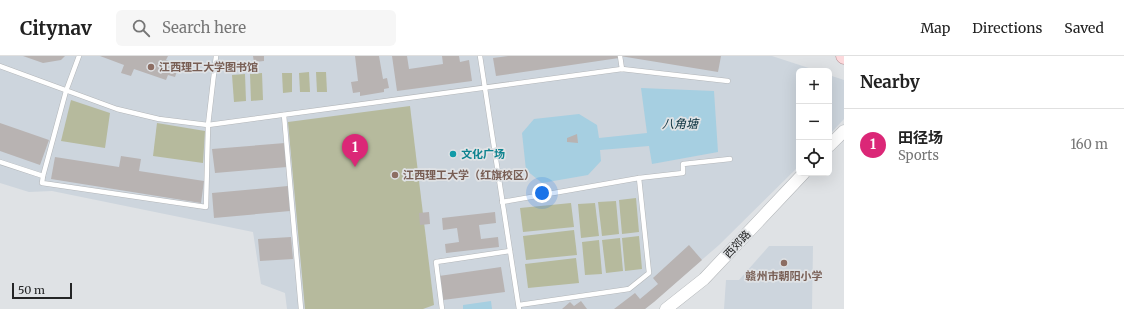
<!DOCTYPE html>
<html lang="en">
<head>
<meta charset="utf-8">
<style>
  body { margin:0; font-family:Merriweather,"Noto Sans SC",serif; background:#f6f6f6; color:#222 }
  .controls { position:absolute; right:12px; top:12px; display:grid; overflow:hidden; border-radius:6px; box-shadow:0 4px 16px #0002 }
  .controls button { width:36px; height:36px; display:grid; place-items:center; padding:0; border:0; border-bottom:1px solid #e0e0e0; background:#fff; color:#222; font:20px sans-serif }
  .scale { position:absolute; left:12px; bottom:10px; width:60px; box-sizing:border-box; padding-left:4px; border:2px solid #242526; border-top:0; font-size:11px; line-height:14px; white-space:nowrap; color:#242526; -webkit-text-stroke:3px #dfe2e5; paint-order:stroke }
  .you { position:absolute; left:542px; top:137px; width:14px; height:14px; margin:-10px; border:3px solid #fff; border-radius:50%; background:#1a73e8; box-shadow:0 0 0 6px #1a73e833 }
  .badge { display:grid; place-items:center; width:26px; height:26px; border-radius:50%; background:#db2777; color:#fff; font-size:13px; font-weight:700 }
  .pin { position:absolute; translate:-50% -33px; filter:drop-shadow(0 1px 2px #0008) }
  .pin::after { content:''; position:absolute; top:21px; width:14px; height:12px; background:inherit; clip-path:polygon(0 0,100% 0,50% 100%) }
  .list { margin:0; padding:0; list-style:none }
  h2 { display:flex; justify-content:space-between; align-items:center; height:52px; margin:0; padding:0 16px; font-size:17px }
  h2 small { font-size:13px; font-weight:400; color:#767676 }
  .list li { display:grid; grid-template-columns:26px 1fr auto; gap:12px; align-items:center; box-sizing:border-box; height:72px; padding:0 16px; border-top:1px solid #e0e0e0 }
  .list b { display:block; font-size:15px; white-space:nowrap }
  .list p { margin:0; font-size:13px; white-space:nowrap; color:#767676 }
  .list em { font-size:13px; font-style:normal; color:#767676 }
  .icon { flex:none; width:22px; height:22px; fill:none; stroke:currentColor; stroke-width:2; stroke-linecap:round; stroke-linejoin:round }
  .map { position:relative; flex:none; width:844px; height:253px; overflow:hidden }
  header { display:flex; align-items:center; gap:24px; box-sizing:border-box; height:56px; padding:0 20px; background:#fff; border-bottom:1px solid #e0e0e0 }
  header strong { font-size:19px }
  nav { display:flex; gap:22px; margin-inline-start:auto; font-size:14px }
  .search { width:280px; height:36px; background:#f6f6f6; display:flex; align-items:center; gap:10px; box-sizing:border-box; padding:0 14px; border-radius:6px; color:#767676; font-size:15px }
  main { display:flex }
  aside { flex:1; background:#fff }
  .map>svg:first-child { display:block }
  .built { fill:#cdd5dd }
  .green { fill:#b6ba9d }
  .water { fill:#a6cfe1 }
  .building { fill:#b8b3b2 }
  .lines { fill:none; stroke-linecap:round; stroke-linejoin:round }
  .lane-casing { stroke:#b3b6b9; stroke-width:5.5 }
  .secondary-casing { stroke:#b3b6b9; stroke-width:13 }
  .primary-casing { stroke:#af8a8d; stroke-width:15 }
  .lane { stroke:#fff; stroke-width:4.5 }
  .secondary { stroke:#fff; stroke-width:12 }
  .primary { stroke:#fcd9dc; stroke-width:14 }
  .education-dot { fill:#8d6e63; stroke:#dfe2e5; stroke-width:1.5 }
  .culture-dot { fill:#0f9aa8; stroke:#dfe2e5; stroke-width:1.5 }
  .labels { text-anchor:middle; stroke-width:3.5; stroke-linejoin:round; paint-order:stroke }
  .education-label { font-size:11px; font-weight:bold; fill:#785e54; stroke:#dfe2e5; text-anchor:start }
  .culture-label { font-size:11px; font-weight:bold; fill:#0d838f; stroke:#dfe2e5; text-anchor:start }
  .street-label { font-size:11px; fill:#242526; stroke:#dfe2e5 }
  .water-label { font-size:12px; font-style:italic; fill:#082f3c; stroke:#dfe2e5 }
</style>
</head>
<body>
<header>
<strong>Citynav</strong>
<div class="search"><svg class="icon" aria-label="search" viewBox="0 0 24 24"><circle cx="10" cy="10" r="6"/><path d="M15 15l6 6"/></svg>Search here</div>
<nav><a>Map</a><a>Directions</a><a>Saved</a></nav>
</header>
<main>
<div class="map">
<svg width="844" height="253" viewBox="0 0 844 253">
  <rect width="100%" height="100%" fill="#dfe2e5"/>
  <g class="built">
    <polygon points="0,0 772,0 818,15 799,15 799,110 719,189 645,253 287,253 285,237 261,228 253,176 52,135 29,136 0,127"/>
    <polygon points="829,19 844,24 844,63 829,79"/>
    <polygon points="769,190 813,190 812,253 724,253 726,224 739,224"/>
  </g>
  <g class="green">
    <polygon points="309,16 310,36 300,36 299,17"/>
    <polygon points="316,16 326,16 327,36 317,36"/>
    <polygon points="262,17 263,44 251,45 250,18"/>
    <polygon points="282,17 292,17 292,36 283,37"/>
    <polygon points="245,18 246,45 234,46 232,19"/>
    <polygon points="71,44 110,57 105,92 61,85"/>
    <polygon points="410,50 434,249 423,253 305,253 288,66"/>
    <polygon points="157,67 205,75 203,107 153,100"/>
    <polygon points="636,142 639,176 622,178 619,144"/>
    <polygon points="616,145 619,178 602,180 598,146"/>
    <polygon points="571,147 574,171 523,176 520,152"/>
    <polygon points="595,147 599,180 581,182 578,148"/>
    <polygon points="574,174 577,199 526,204 523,180"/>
    <polygon points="639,180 642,213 625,215 622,182"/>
    <polygon points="620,182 623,215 606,217 602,184"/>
    <polygon points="599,184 602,218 585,219 582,186"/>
    <polygon points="576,202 579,227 528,232 525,208"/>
  </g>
  <g class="water">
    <polygon points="641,32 714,35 718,96 652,108 649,90 600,94 601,105 588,119 542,127 526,114 522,77 534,63 579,58 597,69 599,82 647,77"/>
    <polygon points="491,245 492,253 463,253 463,249"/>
  </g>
  <g class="building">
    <polygon points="23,0 65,0 61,4 43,7"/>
    <polygon points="100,0 168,0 166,4 179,9 175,21 168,19 166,24 134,13 131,20 121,17 124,9"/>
    <polygon points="253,0 264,0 264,5 254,6"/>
    <polygon points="355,0 379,0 383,23 387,22 389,32 384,33 384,36 360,40 360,36 353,37 351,26 358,25"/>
    <polygon points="392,0 407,0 409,13 443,8 442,0 459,0 460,6 469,4 472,25 397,35"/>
    <polygon points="508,0 618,0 619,2 496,20 493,2"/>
    <polygon points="620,0 721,0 718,16"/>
    <polygon points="0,67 49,84 40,109 0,95"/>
    <polygon points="577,78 578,87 567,86 567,82"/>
    <polygon points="285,87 287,111 215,117 212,93"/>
    <polygon points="121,100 141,103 139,115 204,125 201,147 51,123 55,101 119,111"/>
    <polygon points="288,130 290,155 214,162 212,137"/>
    <polygon points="429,156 430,168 420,169 419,157"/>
    <polygon points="495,156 496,167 479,169 481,183 498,181 499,191 446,197 445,188 459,186 457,172 443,174 442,162"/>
    <polygon points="291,181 293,203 260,205 258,183"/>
    <polygon points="689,189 702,204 654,246 645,253 614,253 635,237 640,243 658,228 653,222"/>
    <polygon points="501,211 505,236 443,244 439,220"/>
    <polygon points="581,245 587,253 562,253 570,246 574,250"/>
  </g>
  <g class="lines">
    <defs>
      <g id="lane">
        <polyline points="480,0 519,253"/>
        <polyline points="620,0 622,13"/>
        <polyline points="0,10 117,53 159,63 208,69 622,13 728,25"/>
        <polyline points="284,59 301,253"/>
        <polyline points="0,106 43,120 42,127 206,151 208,69 216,0"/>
        <polyline points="43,120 66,35 79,0"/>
        <polyline points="502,146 639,122 683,117 683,108 730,103"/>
        <polyline points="519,249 629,233 649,217 639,122"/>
        <polyline points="442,253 436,206 510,195"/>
      </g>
      <g id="secondary">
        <polyline points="829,90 844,75"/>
        <polyline points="666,253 704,223 804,117"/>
      </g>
      <polyline id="primary" points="843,0 844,1"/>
    </defs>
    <use href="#lane" class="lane-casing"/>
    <use href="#secondary" class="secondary-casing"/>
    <use href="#primary" class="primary-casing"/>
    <use href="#lane" class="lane"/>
    <use href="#secondary" class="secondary"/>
    <use href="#primary" class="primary"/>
  </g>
  <g class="education-dot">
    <circle cx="151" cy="11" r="4"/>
    <circle cx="395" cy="119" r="4"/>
    <circle cx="784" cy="207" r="4"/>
  </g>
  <circle class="culture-dot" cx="453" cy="98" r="4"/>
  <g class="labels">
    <g class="education-label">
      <text x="159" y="15">江西理工大学图书馆</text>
      <text x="403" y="123">江西理工大学（红旗校区）</text>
      <text x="784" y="224" text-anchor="middle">赣州市朝阳小学</text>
    </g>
    <g class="culture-label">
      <text x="461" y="102">文化广场</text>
    </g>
    <g class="street-label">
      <text transform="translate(737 188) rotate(-47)" y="4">西郊路</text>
    </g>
    <g class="water-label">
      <text x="680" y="72">八角塘</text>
    </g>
  </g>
</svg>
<div class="controls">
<button>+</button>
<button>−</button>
<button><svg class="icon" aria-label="locate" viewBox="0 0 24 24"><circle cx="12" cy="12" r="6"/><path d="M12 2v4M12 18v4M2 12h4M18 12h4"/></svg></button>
</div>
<div class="scale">50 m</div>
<div class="you"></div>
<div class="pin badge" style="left:355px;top:111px">1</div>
</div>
<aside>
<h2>Nearby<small></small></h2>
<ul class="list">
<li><span class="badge">1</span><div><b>田径场</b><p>Sports</p></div><em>160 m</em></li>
</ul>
</aside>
</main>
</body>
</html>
